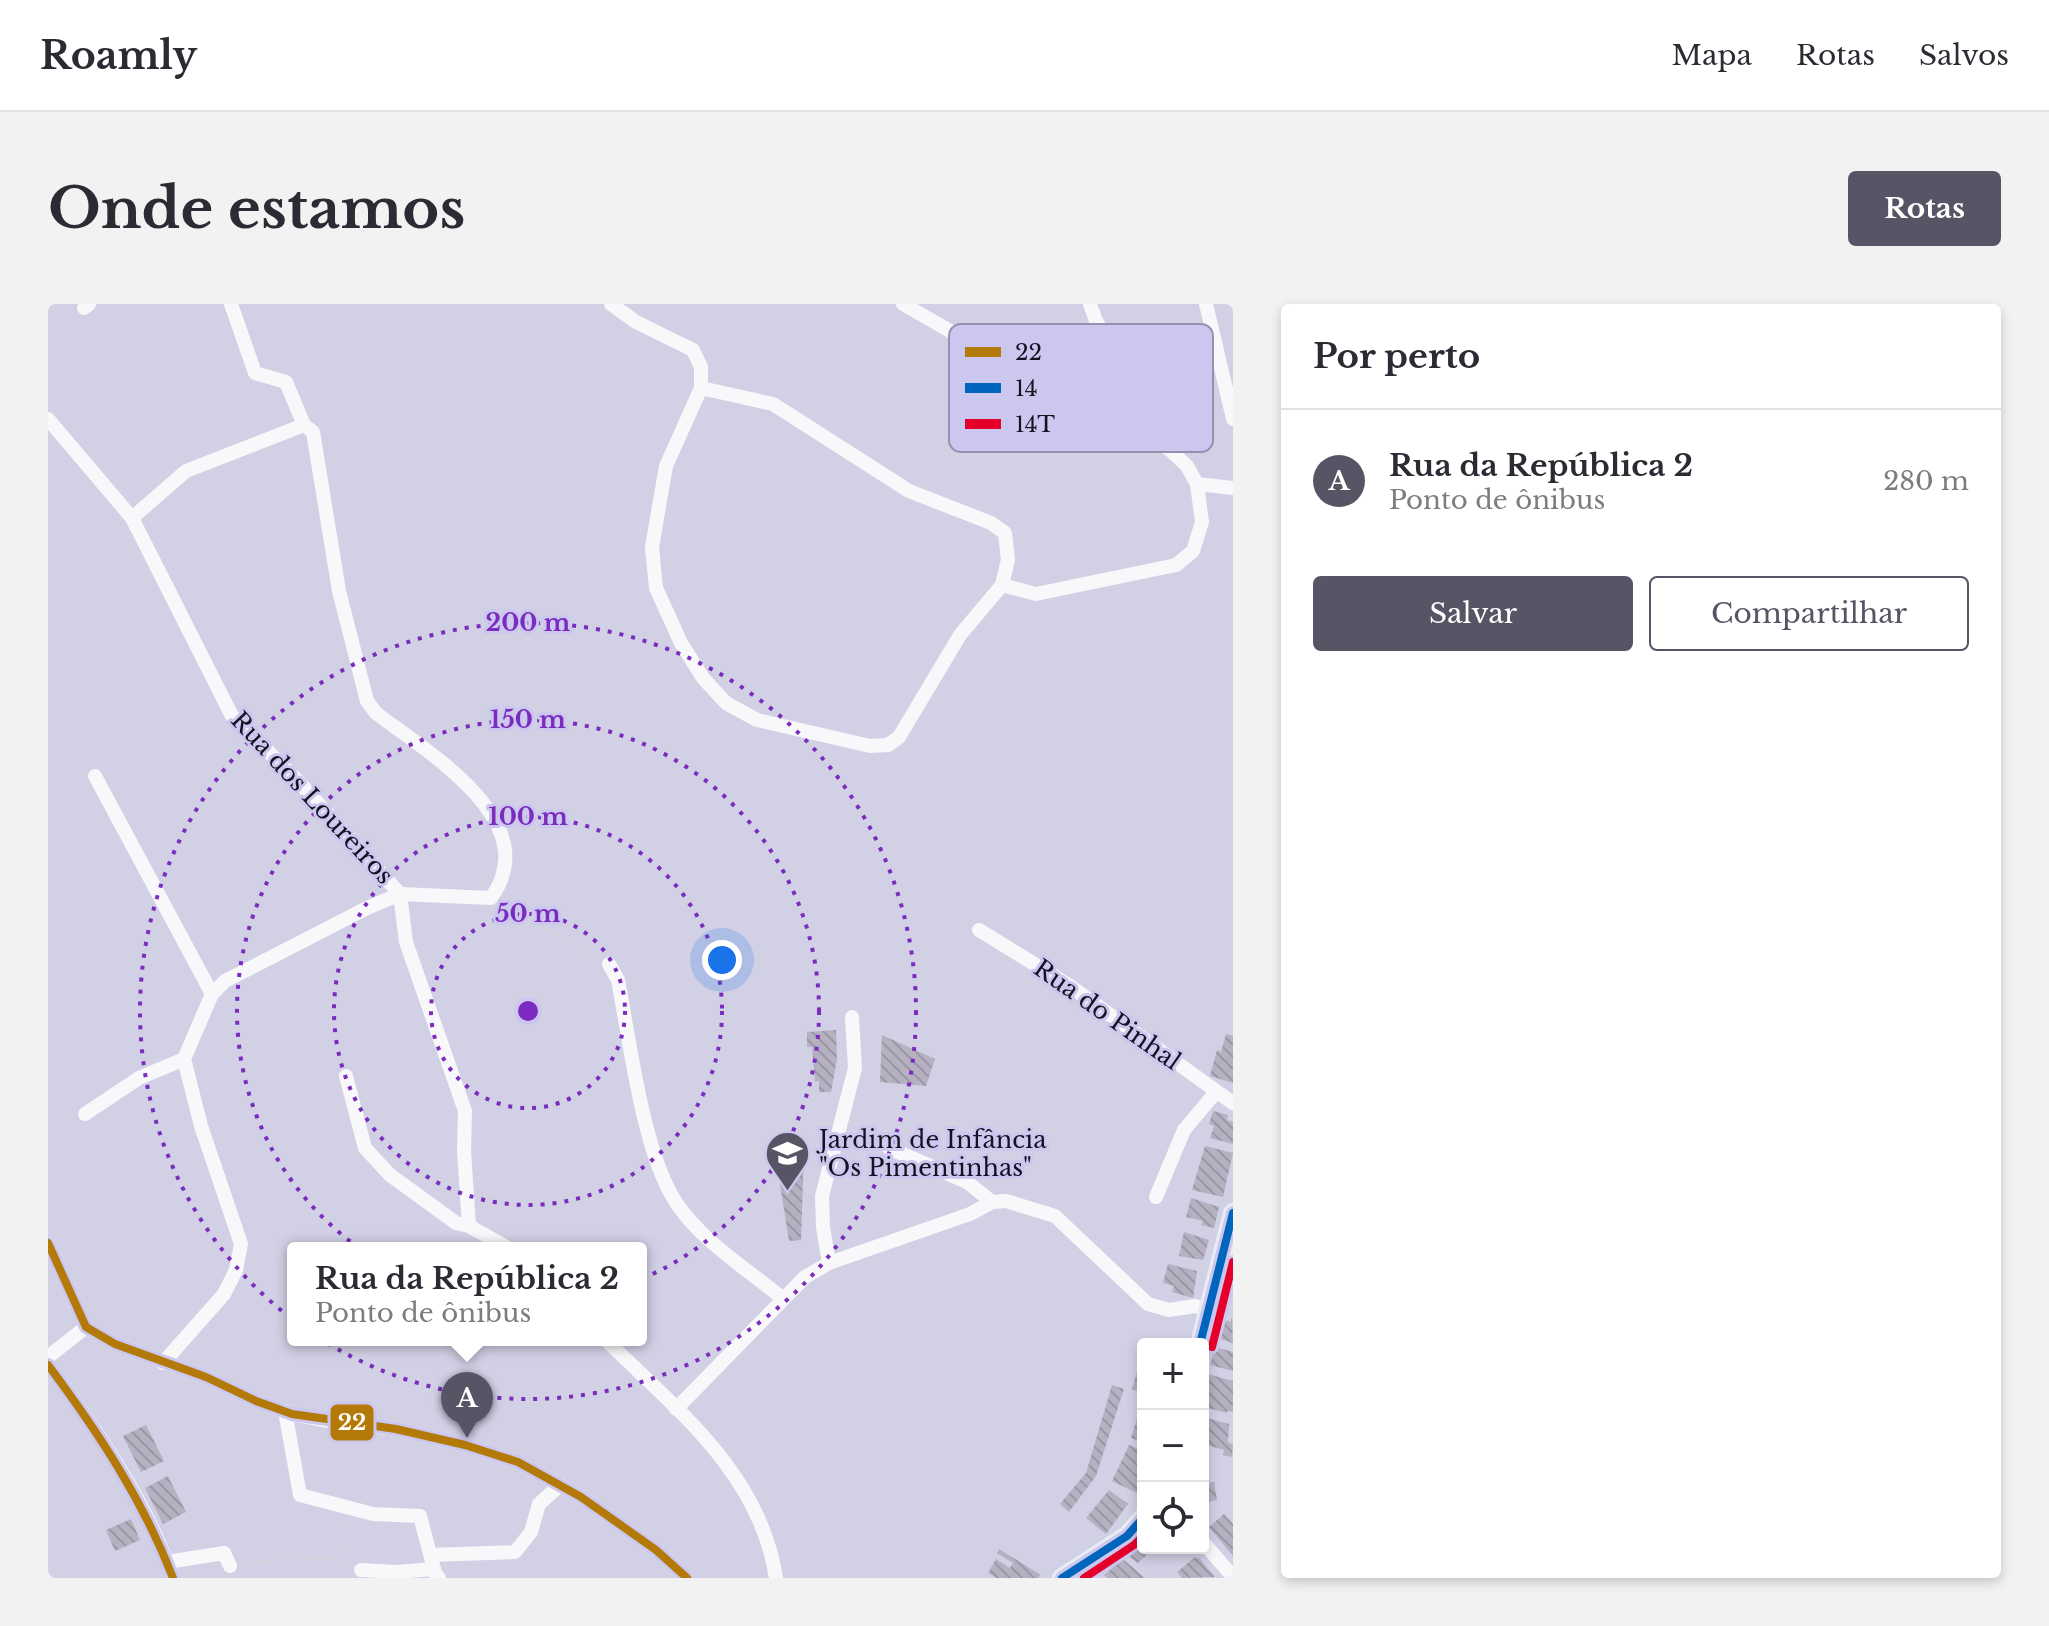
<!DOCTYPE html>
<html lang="pt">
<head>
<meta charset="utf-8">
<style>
  body { margin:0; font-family:"Libre Baskerville",serif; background:#f2f2f3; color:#2b2b33 }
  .controls { position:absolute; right:24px; bottom:24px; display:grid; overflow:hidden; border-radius:8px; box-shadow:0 4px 12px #0003 }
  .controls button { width:72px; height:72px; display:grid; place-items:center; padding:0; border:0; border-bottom:2px solid #e1e1e2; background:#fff; color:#2b2b33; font:40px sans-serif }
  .you { position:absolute; left:674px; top:656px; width:28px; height:28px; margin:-20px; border:6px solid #fff; border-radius:50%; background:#1a73e8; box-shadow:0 0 0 12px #1a73e833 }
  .badge { display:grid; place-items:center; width:52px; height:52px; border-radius:50%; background:#565465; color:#fff; font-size:26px; font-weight:700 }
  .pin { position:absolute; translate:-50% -66px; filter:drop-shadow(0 2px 4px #0008) }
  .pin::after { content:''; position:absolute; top:42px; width:28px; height:24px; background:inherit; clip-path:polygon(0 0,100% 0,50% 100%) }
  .popup { position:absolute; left:239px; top:938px; width:360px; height:104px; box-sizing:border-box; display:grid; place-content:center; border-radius:8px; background:#fff; filter:drop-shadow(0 2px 6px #0005); font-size:26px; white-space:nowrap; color:#7c7c81 }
  .popup b { font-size:30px; color:#2b2b33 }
  .popup::after { content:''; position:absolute; left:50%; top:100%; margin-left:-16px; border:16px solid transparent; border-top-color:#fff }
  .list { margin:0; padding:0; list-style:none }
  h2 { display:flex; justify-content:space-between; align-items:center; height:104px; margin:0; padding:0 32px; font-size:34px }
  h2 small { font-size:26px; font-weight:400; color:#7c7c81 }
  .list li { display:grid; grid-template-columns:52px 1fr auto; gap:24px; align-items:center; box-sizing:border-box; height:144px; padding:0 32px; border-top:2px solid #e1e1e2 }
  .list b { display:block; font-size:30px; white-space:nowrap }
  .list p { margin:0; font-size:26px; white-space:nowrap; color:#7c7c81 }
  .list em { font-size:26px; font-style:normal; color:#7c7c81 }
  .actions { display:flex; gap:16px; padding:24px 32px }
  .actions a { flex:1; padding:18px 0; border:2px solid #565465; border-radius:8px; text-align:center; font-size:28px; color:#565465 }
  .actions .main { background:#565465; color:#fff }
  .icon { flex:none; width:44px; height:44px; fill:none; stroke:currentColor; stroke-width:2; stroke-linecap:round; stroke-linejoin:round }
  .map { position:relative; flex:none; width:1185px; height:1274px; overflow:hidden; border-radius:8px }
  header { display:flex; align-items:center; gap:48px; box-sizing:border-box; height:112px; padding:0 40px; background:#fff; border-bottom:2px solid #e1e1e2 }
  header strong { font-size:38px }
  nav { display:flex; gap:44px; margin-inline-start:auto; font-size:28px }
  .intro { display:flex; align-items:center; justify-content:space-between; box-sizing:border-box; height:192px; padding:0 48px }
  h1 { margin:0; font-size:56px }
  .button { padding:20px 36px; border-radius:8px; background:#565465; color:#fff; font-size:28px; font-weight:700 }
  main { display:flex; gap:48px; padding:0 48px }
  aside { flex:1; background:#fff; border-radius:8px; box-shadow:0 4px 12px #0003 }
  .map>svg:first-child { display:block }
  .building { fill:url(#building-back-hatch) }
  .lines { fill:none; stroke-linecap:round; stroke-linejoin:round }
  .path { stroke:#d5d4db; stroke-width:2; stroke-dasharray:8 4; stroke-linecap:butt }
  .street { stroke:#f8f8fb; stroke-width:14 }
  .secondary { stroke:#e7edf3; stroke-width:20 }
  .bus-1-casing { stroke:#cbc7ee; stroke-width:14 }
  .bus-2-casing { stroke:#cbc7ee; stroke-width:14 }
  .bus-3-casing { stroke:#cbc7ee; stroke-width:14 }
  .bus-1 { stroke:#b37a0a; stroke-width:8 }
  .bus-2 { stroke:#0065bd; stroke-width:8 }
  .bus-3 { stroke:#e4002b; stroke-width:8 }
  .ring { fill:none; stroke:#7b2cbf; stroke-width:4; stroke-dasharray:4 8 }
  .labels { text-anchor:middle; stroke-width:6; stroke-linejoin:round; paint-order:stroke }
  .street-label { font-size:24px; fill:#141220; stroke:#cbc7ee }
  .poi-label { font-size:24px; fill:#141220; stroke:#cbc7ee; text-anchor:start }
  .key { fill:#cbc7ee; stroke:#9491b0; stroke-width:2 }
  .key-label { font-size:22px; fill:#141220 }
  .centre { fill:#7b2cbf; stroke:#cbc7ee; stroke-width:4 }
  .ring-label { font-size:24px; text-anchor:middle; font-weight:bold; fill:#7b2cbf; stroke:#cbc7ee; stroke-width:6; stroke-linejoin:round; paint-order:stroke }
  .line-badge { stroke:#cbc7ee; stroke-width:3 }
  .badge-label { font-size:22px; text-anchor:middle; font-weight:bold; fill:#fff }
</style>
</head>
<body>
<header>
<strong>Roamly</strong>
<nav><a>Mapa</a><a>Rotas</a><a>Salvos</a></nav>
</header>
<div class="intro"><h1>Onde estamos</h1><a class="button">Rotas</a></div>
<main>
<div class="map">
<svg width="1185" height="1274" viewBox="0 0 1185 1274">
  <defs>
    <pattern id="building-back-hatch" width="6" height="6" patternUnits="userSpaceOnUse" patternTransform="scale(2)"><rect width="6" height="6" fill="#b5b1c1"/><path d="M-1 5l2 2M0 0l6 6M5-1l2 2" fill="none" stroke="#9b97a6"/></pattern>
  </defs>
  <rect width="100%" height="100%" fill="#d2d0e5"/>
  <g class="building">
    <polygon points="788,726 789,755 783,788 771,788 771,777 767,778 764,743 759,743 759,728"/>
    <polygon points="1178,730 1185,732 1185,779 1162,772 1169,746 1173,748"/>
    <polygon points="834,731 887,755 878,782 832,778"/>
    <polygon points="1165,807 1180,811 1179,816 1185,818 1185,840 1162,834 1166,822 1161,820"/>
    <polygon points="1157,842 1185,849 1175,893 1144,886"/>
    <polygon points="737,848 756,848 753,936 741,937 731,874"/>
    <polygon points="1143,894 1171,903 1166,924 1153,921 1155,917 1138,913"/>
    <polygon points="1136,928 1161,936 1155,956 1131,952"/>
    <polygon points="1120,960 1149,967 1145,994 1124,988 1126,982 1115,979"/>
    <polygon points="1184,1012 1185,1039 1169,1034 1173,1015 1183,1018"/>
    <polygon points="1167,1043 1185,1048 1185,1067 1162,1061"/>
    <polygon points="1094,1051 1095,1051 1095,1089 1084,1085"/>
    <polygon points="1160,1070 1185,1077 1185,1108 1179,1107 1179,1109 1155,1103"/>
    <polygon points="1064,1081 1076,1085 1048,1172 1021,1208 1012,1200 1038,1169"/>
    <polygon points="1094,1099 1095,1099 1095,1138 1083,1134"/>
    <polygon points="1155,1113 1181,1120 1180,1138 1185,1141 1184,1153 1175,1151 1176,1146 1155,1140"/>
    <polygon points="98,1121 116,1157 93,1168 75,1132"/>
    <polygon points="1081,1141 1095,1147 1095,1176 1089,1189 1064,1177"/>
    <polygon points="120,1172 138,1208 115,1220 97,1184"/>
    <polygon points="1166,1178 1169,1196 1155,1199 1155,1180"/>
    <polygon points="1061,1186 1080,1200 1058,1230 1038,1214"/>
    <polygon points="1176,1210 1185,1220 1185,1252 1161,1223"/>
    <polygon points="83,1215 92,1236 67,1247 58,1226"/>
    <polygon points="1092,1234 1095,1238 1095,1244 1103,1247 1090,1259 1081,1253 1083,1252 1078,1247"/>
    <polygon points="951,1245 967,1255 993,1271 990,1274 948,1274 940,1269 948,1255 962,1264 965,1259 949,1249"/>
    <polygon points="1147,1253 1149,1255 1151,1254 1167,1273 1134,1274 1129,1268"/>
    <polygon points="1075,1255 1097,1274 1060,1274 1056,1271"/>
  </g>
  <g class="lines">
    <g class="path">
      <polyline points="454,600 550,654"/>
      <polyline points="807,826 829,839"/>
      <polyline points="294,1216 295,1253"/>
      <path d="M 195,1260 C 218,1257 284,1248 303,1260"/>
    </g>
    <g class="street">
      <polyline points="563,0 588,18 645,46 653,63 653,84 618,162 604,243 608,284 633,339 655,374 678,399 709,416 822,442 840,441 851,433 912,331 954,281 988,290 1128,261 1145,247 1154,218 1149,180 1139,162 1121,145 1108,116 1048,17 1042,0"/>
      <polyline points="855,0 956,58 1121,145"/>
      <polyline points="1158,0 1185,115"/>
      <polyline points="36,4 41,0"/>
      <polyline points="653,84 725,100 861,187 943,219 957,229 960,256 954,281"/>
      <polyline points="0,115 84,214 184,412 250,477 352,590"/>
      <polyline points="1149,180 1185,184"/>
      <polyline points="84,214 138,167 256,121"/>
      <polyline points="47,472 164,690"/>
      <polyline points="352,590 358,638 417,807 416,847 421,922"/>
      <polyline points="931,626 1022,682 1185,799"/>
      <path d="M 561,660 L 570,676 C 582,738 595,850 629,900 C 655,938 699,965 734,994"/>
      <polyline points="298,772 317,844 342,871 408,919 421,922 460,944"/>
      <polyline points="37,810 91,774 136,755"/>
      <polyline points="841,844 919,878 944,898"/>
      <polyline points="1108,893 1136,826 1168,788"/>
      <polyline points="0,939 38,1023"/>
      <polyline points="781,959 775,923 774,892 807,764 804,713"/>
      <polyline points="38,1023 67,1040 158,1073 208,1097 244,1110 279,1117 348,1125 417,1141 470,1158 533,1193 608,1246 639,1274"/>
      <path d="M 558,1036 C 629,1106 712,1169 728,1274"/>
      <polyline points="0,1053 38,1023"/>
      <path d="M 115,1059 L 176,990 L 188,966 L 193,940 L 153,822 L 136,755 L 164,690 L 177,677 L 319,604 L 352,590 L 443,594 C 498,517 380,449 328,409 L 319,397 L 291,287 L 265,128 L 256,121 L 238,78 L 207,69 L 183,0"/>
      <path d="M 0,1061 C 49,1126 98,1197 125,1274"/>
      <polyline points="628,1105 757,973 781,959 922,910 944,898 958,897 1007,912 1100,1000 1121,1006 1147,1002 1161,1006"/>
      <polyline points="237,1107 252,1191 325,1210 372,1212 387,1269 391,1274"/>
      <polyline points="1155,1238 1185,1273"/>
      <polyline points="383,1251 467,1248 483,1228 491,1200 512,1181"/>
      <polyline points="119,1258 176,1249 182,1262"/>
      <polyline points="313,1266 348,1268 386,1265"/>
    </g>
    <g class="secondary">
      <polyline points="1152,1040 1185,909"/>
      <polyline points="1014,1274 1079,1232 1095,1214"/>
    </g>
    <defs>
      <g id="bus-1">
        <polyline points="0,939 38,1023 67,1040 158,1073 208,1097 244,1110 348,1125 417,1141 470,1158 533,1193 608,1246 639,1274"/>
        <path d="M 0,1061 C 50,1128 95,1196 125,1274"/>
      </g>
      <g id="bus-2">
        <polyline points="1152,1040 1185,909"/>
        <polyline points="1014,1274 1079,1232 1095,1214"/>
      </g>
      <g id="bus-3">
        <polyline points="1164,1043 1185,958"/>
        <polyline points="1036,1274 1086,1241 1095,1232"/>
      </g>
    </defs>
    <use href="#bus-1" class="bus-1-casing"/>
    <use href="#bus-2" class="bus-2-casing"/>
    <use href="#bus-3" class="bus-3-casing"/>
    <use href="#bus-1" class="bus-1"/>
    <use href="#bus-2" class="bus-2"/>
    <use href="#bus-3" class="bus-3"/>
  </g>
  <g class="ring">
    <circle cx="480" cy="707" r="97"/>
    <circle cx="480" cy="707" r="194"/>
    <circle cx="480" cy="707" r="291"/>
    <circle cx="480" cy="707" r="388"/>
  </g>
  <defs>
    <symbol id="school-pin" viewBox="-11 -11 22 30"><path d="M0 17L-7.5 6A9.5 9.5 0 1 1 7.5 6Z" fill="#565465" stroke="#cbc7ee"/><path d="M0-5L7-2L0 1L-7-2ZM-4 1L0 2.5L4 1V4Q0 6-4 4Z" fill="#fff"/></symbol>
  </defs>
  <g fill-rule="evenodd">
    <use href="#school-pin" x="714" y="824" width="51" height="69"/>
  </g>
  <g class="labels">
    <g class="street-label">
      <text transform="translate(264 494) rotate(47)" y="8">Rua dos Loureiros</text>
      <text transform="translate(1059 711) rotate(35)" y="8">Rua do Pinhal</text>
    </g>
    <g class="poi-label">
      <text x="771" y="844">Jardim de Infância<tspan x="771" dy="28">"Os Pimentinhas"</tspan></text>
    </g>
  </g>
  <rect x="901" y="20" width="264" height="128" rx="12" class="key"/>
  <rect x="917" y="43" width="36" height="10" fill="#b37a0a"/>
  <rect x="917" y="79" width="36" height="10" fill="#0065bd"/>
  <rect x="917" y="115" width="36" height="10" fill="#e4002b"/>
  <g class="key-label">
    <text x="967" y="56">22</text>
    <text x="967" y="92">14</text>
    <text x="967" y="128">14T</text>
  </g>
  <circle cx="480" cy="707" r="12" class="centre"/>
  <g class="ring-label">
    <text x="480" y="327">200 m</text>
    <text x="480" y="424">150 m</text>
    <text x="480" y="521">100 m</text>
    <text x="480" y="618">50 m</text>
  </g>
  <rect class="line-badge" x="281" y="1099" width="46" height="39" rx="8" fill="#b37a0a"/>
  <g class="badge-label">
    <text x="304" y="1126">22</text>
  </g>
</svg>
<div class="controls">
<button>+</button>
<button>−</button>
<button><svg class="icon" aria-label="locate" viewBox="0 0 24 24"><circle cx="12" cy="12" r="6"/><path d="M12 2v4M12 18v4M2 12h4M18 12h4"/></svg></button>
</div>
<div class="you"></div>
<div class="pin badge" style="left:419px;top:1134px">A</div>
<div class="popup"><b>Rua da República 2</b>Ponto de ônibus</div>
</div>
<aside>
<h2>Por perto<small></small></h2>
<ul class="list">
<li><span class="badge">A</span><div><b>Rua da República 2</b><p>Ponto de ônibus</p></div><em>280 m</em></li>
</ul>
<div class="actions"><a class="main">Salvar</a><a>Compartilhar</a></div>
</aside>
</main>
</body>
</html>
